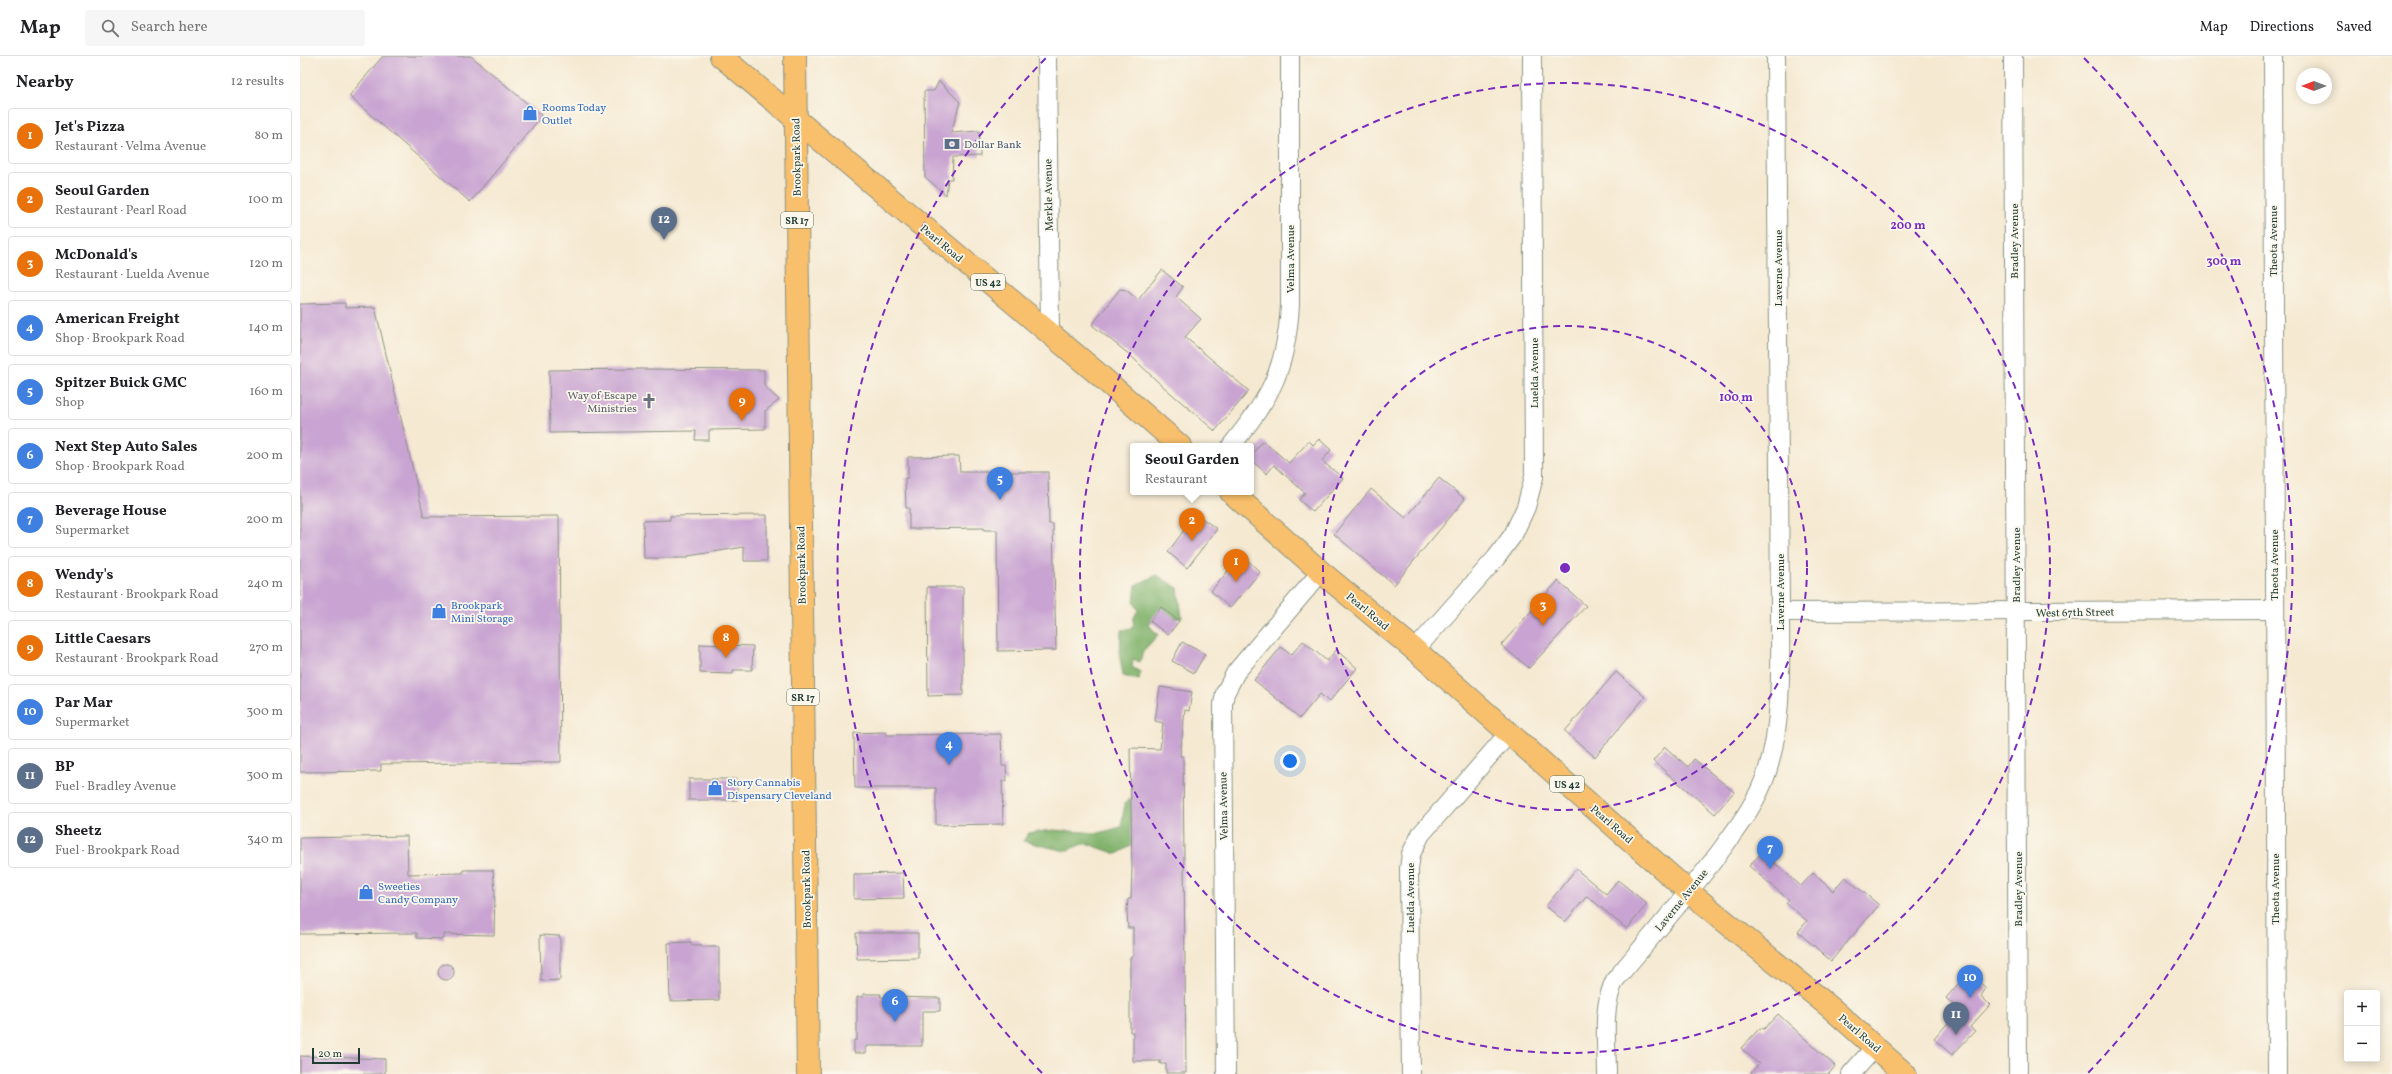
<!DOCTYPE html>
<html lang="en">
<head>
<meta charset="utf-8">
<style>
  body { margin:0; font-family:Vollkorn,serif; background:#f6f6f6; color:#202124 }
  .controls { position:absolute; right:12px; bottom:12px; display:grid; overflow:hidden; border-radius:4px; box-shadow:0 2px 10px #0003 }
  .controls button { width:36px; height:36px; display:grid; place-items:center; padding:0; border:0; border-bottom:1px solid #e0e0e0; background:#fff; color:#202124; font:20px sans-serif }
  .compass { position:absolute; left:1996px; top:12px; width:36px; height:36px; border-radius:50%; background:#fff; box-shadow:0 2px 10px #0003; rotate:270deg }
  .scale { position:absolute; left:12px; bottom:10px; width:48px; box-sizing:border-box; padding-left:4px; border:2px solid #1f3d34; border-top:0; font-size:11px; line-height:14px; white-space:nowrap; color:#1f3d34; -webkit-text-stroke:3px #fbf7ec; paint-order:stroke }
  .you { position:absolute; left:990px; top:705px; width:14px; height:14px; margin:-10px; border:3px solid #fff; border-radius:50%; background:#1a73e8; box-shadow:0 0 0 6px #1a73e833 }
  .badge { display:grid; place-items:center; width:26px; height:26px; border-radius:50%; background:#c8321e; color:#fff; font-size:13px; font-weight:700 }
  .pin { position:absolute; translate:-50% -33px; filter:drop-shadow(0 1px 2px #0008) }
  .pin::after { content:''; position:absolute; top:21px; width:14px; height:12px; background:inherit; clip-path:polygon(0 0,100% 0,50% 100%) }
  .popup { position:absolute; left:830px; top:387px; width:124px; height:52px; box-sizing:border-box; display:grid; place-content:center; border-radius:4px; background:#fff; filter:drop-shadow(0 1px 3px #0005); font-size:13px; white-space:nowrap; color:#757577 }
  .popup b { font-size:15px; color:#202124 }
  .popup::after { content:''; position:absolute; left:50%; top:100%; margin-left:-8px; border:8px solid transparent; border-top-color:#fff }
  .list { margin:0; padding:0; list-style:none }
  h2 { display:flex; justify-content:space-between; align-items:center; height:52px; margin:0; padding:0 16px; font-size:17px }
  h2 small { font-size:13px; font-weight:400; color:#757577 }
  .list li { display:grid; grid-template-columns:26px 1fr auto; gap:12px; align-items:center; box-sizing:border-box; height:56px; margin:0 8px 8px; padding:0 8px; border:1px solid #e0e0e0; border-radius:4px }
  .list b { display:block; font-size:15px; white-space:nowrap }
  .list p { margin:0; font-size:13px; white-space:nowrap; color:#757577 }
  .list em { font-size:13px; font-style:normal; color:#757577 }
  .icon { flex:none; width:22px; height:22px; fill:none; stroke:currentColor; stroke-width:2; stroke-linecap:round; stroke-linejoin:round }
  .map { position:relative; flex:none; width:2092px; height:1018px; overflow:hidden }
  header { display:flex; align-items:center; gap:24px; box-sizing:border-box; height:56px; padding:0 20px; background:#fff; border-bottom:1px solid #e0e0e0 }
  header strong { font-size:19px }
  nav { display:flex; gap:22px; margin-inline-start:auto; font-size:14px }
  .search { width:280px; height:36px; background:#f6f6f6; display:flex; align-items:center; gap:10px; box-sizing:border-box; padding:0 14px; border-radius:4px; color:#757577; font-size:15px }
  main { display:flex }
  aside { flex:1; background:#fff }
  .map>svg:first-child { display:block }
  .forest { fill:#82b36d; stroke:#507850 }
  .building { fill:#c9a4d2 }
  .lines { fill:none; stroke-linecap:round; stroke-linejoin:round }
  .minor-casing { stroke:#8a9382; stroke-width:20 }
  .major-casing { stroke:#8a9382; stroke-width:24 }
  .minor { stroke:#fff; stroke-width:18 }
  .major { stroke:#f8bf6c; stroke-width:22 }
  .ring { fill:none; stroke:#7b2cbf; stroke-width:2; stroke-dasharray:7 5 }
  .labels { text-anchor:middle; stroke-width:3.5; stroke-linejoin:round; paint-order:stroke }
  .shield { fill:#fbf7ec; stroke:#61756b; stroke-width:1 }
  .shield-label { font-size:10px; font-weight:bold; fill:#1f3d34 }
  .shop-label { font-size:11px; fill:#366cbe; stroke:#fbf7ec; text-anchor:start }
  .service-label { font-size:11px; fill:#4e5e75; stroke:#fbf7ec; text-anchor:start }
  .street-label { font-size:11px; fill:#1f3d34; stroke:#fbf7ec }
  .worship-label { font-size:11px; fill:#5b616d; stroke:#fbf7ec; text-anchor:end }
  .centre { fill:#7b2cbf; stroke:#fbf7ec; stroke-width:2 }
  .ring-label { font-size:12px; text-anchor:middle; font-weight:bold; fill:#7b2cbf; stroke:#fbf7ec; stroke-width:3.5; stroke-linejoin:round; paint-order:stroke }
</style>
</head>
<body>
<header>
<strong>Map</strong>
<div class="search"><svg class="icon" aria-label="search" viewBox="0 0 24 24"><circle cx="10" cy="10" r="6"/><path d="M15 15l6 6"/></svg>Search here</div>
<nav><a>Map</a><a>Directions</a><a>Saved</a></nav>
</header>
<main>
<aside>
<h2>Nearby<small>12 results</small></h2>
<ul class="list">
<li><span class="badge" style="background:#e8710a">1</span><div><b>Jet's Pizza</b><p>Restaurant · Velma Avenue</p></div><em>80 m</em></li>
<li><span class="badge" style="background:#e8710a">2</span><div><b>Seoul Garden</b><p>Restaurant · Pearl Road</p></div><em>100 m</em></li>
<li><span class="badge" style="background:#e8710a">3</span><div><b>McDonald's</b><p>Restaurant · Luelda Avenue</p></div><em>120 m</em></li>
<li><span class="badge" style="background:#3f7fe0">4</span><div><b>American Freight</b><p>Shop · Brookpark Road</p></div><em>140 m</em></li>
<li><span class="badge" style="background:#3f7fe0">5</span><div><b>Spitzer Buick GMC</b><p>Shop</p></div><em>160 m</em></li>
<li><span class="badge" style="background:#3f7fe0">6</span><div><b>Next Step Auto Sales</b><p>Shop · Brookpark Road</p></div><em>200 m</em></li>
<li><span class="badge" style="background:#3f7fe0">7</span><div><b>Beverage House</b><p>Supermarket</p></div><em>200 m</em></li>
<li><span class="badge" style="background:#e8710a">8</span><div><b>Wendy's</b><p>Restaurant · Brookpark Road</p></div><em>240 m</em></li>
<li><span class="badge" style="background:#e8710a">9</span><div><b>Little Caesars</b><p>Restaurant · Brookpark Road</p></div><em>270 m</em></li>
<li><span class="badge" style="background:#3f7fe0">10</span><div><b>Par Mar</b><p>Supermarket</p></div><em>300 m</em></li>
<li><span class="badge" style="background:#5c6f8a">11</span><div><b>BP</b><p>Fuel · Bradley Avenue</p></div><em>300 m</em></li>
<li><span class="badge" style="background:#5c6f8a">12</span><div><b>Sheetz</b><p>Fuel · Brookpark Road</p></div><em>340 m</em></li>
</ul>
</aside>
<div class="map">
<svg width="2092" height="1018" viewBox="0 0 2092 1018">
  <rect width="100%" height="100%" fill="#fbf7ec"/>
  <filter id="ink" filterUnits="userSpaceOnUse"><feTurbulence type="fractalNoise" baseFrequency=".025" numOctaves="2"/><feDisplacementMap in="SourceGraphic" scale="8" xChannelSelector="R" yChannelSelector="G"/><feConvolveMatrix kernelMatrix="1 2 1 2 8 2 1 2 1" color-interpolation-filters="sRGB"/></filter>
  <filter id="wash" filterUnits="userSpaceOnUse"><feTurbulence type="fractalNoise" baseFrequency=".012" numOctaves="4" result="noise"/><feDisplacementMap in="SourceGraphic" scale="16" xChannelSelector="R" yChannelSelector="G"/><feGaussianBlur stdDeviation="0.9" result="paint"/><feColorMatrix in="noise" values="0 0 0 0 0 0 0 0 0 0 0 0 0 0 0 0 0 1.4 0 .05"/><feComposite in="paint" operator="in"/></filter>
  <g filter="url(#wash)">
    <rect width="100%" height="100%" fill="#f5e9d1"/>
    <g class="forest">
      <polygon points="857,519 878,532 882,562 856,562 849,569 858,579 843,595 840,606 833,603 832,611 840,616 839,624 823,620 820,601 821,574 833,572 834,561 838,554 834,546 836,529"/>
      <polygon points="837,738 837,753 831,763 844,782 817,798 785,787 765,795 723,785 729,777 753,774 799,777 821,771 825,747"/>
    </g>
    <g id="blocks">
      <g class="building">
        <polygon points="83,0 171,0 242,60 170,146 49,40"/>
        <polygon points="639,25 660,46 651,77 679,75 680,100 653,101 652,123 648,123 646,139 625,121 624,35 634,35"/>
        <polygon points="862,214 883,231 876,241 901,263 885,281 949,335 915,375 858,326 830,299 792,269 820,233 826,234 838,244"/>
        <polygon points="45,247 45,252 75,251 124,461 259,460 261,706 81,708 81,715 0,716 0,248"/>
        <polygon points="340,313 464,314 464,330 479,344 465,355 465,373 409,374 409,384 395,384 396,375 250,377 249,314"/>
        <polygon points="1019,383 1031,394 1022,405 1043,422 1013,456 999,444 1005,437 974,409 967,418 951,404 951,399 963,385 989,407 1009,385 1013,389"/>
        <polygon points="659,400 660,416 748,416 749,468 753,468 756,594 698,595 697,474 684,474 684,472 609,473 609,452 606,452 605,422 608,422 608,401"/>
        <polygon points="1139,422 1165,443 1094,529 1034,478 1071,433 1106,462"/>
        <polygon points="896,458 917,473 887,512 868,496"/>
        <polygon points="467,459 467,505 444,505 444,491 388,500 388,502 344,502 343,465 370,464 370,460"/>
        <polygon points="942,499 960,516 930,552 911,535"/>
        <polygon points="1258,525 1286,550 1229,612 1201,589"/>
        <polygon points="627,531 663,531 663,639 628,640"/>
        <polygon points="861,551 879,565 868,579 850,565"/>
        <polygon points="1003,585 1027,605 1036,594 1057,612 1029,646 1020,638 1000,662 954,624 981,591 991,599"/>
        <polygon points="882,586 905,598 894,617 872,605"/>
        <polygon points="400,588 453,590 452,614 433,614 433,618 400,617"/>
        <polygon points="1316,616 1345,641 1295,701 1265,675"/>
        <polygon points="860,631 892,636 889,655 885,654 880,700 883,700 886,1017 866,1017 866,1008 860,1008 860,1005 833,1005 833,976 830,976 830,901 833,901 833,872 828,872 827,855 828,843 831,843 832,813 830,692 860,693 863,667 855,665"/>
        <polygon points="586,676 586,679 701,678 702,710 706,710 707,725 702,725 703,768 636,769 636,732 555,732 554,677"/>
        <polygon points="1365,691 1388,711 1394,703 1434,736 1415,758 1353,705"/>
        <rect x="389" y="723" width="48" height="21"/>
        <polygon points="107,780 108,818 163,817 163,814 193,814 195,836 194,879 144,878 144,883 117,882 117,877 0,878 0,782"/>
        <polygon points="1462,796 1501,830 1513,817 1533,835 1545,821 1579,849 1531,905 1498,876 1507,865 1486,847 1489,844 1449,810"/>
        <polygon points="1276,813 1306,838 1318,824 1347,848 1327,873 1287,840 1265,866 1246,850"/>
        <polygon points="603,817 604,842 554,843 554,818"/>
        <polygon points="556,877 618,877 618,902 557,903"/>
        <polygon points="240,879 260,880 260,924 241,925"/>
        <polygon points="391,886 391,889 402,889 402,891 419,891 419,944 370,945 368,887"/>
        <circle cx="146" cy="916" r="8"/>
        <polygon points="1668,916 1686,932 1681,940 1690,949 1670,971 1675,975 1652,999 1634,983 1659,954 1646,942"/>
        <polygon points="563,938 581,938 580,941 640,942 640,955 622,955 622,990 566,990 566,997 554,997 554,984 557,984 557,941 563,941"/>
        <polygon points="1478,958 1535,1010 1529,1018 1450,1018 1459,1008 1441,992 1460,972 1464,973"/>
        <polygon points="0,1000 85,1003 85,1018 0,1018"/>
      </g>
    </g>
  </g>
  <g filter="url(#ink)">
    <use href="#blocks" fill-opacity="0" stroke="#8a9382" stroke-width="1"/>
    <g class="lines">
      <defs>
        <g id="minor">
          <polyline points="747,0 750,277"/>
          <polyline points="1713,0 1718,1018"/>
          <polyline points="1973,0 1977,1018"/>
          <path d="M 931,390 C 971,340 986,315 990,249 L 990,0"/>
          <polyline points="1480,556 1974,554"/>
          <polyline points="1115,594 1196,502 1213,479 1226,451 1234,421 1232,0"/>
          <polyline points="926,1018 923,648 925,637 936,616 1021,516"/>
          <polyline points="1111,1018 1109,813 1111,798 1121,778 1209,677"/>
          <path d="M 1307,1018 C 1307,987 1301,952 1315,924 C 1350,882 1386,841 1419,797 C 1437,772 1457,747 1467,716 C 1483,665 1480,610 1480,556 L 1476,0"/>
          <polyline points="1551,1018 1576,990"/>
        </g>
        <g id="major">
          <polyline points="421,0 797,317 880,390"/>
          <polyline points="495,0 508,1018"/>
          <polyline points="931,436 1021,516 1115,594 1389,836 1531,952 1605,1018"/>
        </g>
      </defs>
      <use href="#minor" class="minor-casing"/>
      <use href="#major" class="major-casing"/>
      <use href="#minor" class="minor"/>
      <use href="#major" class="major"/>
    </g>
  </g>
  <g class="ring">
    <circle cx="1265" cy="512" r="242"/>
    <circle cx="1265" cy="512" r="485"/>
    <path d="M742 1017A727 727 0 0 1 746 2M1784 2A727 727 0 0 1 1788 1017"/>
  </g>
  <defs>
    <symbol id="shop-bare" viewBox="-9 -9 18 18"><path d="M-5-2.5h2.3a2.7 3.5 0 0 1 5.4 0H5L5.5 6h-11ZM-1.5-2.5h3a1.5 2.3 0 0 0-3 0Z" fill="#3f7fe0" stroke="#fbf7ec" stroke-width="2.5" paint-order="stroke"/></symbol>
    <symbol id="bank-bare" viewBox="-9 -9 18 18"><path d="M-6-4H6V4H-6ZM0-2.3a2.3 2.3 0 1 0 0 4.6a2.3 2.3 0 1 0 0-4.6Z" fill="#5c6f8a" stroke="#fbf7ec" stroke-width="2.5" paint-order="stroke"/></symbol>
    <symbol id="church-bare" viewBox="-9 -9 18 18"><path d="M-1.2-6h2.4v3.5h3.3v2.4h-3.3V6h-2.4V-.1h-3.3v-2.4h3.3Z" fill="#6b7280" stroke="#fbf7ec" stroke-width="2.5" paint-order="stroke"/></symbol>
  </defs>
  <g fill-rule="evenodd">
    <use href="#shop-bare" x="219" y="46" width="22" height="22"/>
    <use href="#bank-bare" x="641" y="77" width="22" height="22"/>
    <use href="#church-bare" x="338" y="334" width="22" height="22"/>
    <use href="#shop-bare" x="128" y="544" width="22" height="22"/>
    <use href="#shop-bare" x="404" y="721" width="22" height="22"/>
    <use href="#shop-bare" x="55" y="825" width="22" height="22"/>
  </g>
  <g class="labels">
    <g class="shield">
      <rect x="481" y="156" width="32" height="16" rx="3"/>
      <rect x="671" y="218" width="34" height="16" rx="3"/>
      <rect x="487" y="633" width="32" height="16" rx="3"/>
      <rect x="1250" y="720" width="34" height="16" rx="3"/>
    </g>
    <g class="shield-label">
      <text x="497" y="168">SR 17</text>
      <text x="688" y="230">US 42</text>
      <text x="503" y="645">SR 17</text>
      <text x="1267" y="732">US 42</text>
    </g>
    <g class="shop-label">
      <text x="242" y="55">Rooms Today<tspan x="242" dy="13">Outlet</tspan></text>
      <text x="151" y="553">Brookpark<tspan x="151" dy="13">Mini Storage</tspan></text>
      <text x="427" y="730">Story Cannabis<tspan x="427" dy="13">Dispensary Cleveland</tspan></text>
      <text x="78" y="834">Sweeties<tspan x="78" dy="13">Candy Company</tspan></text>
    </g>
    <g class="service-label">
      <text x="664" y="92">Dollar Bank</text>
    </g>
    <g class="street-label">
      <text transform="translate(496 101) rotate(-91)" y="4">Brookpark Road</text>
      <text transform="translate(748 139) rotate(-91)" y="4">Merkle Avenue</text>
      <text transform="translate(1714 185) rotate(-90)" y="4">Bradley Avenue</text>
      <text transform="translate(1973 185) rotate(-90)" y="4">Theota Avenue</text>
      <text transform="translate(642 187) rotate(40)" y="4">Pearl Road</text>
      <text transform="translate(990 203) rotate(-90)" y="4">Velma Avenue</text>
      <text transform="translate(1478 212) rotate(-90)" y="4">Laverne Avenue</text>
      <text transform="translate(1234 317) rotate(-90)" y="4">Luelda Avenue</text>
      <text transform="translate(501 509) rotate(-91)" y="4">Brookpark Road</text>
      <text transform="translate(1716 509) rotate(-90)" y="4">Bradley Avenue</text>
      <text transform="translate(1974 509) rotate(-90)" y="4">Theota Avenue</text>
      <text transform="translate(1480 536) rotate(-90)" y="4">Laverne Avenue</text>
      <text transform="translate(1068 555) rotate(40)" y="4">Pearl Road</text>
      <text transform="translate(1775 556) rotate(-1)" y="4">West 67th Street</text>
      <text transform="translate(923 750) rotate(-91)" y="4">Velma Avenue</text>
      <text transform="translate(1312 768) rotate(41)" y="4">Pearl Road</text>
      <text transform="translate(506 833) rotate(-91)" y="4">Brookpark Road</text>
      <text transform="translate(1718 833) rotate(-90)" y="4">Bradley Avenue</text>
      <text transform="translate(1975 833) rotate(-90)" y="4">Theota Avenue</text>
      <text transform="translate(1110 842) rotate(-90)" y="4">Luelda Avenue</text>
      <text transform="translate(1381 844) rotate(-51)" y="4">Laverne Avenue</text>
      <text transform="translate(1560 977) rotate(41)" y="4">Pearl Road</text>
    </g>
    <g class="worship-label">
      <text x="337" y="343">Way of Escape<tspan x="337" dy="13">Ministries</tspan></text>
    </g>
  </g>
  <circle cx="1265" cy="512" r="6" class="centre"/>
  <g class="ring-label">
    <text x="1608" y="173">200 m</text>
    <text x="1924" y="209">300 m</text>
    <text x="1436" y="345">100 m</text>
  </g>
</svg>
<div class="controls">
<button>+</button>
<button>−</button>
</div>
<svg class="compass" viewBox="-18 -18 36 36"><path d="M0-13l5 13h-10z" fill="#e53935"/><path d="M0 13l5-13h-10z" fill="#757577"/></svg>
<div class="scale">20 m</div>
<div class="you"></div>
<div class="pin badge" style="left:936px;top:526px;background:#e8710a">1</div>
<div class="pin badge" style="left:892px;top:485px;background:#e8710a">2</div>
<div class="popup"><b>Seoul Garden</b>Restaurant</div>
<div class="pin badge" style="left:1243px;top:570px;background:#e8710a">3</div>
<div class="pin badge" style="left:649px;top:709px;background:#3f7fe0">4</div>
<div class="pin badge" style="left:700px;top:444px;background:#3f7fe0">5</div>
<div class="pin badge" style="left:595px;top:966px;background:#3f7fe0">6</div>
<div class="pin badge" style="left:1470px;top:813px;background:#3f7fe0">7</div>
<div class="pin badge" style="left:426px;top:602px;background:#e8710a">8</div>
<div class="pin badge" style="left:442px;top:365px;background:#e8710a">9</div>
<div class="pin badge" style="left:1670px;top:942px;background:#3f7fe0">10</div>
<div class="pin badge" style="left:1656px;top:979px;background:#5c6f8a">11</div>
<div class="pin badge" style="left:364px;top:184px;background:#5c6f8a">12</div>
</div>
</main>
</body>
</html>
